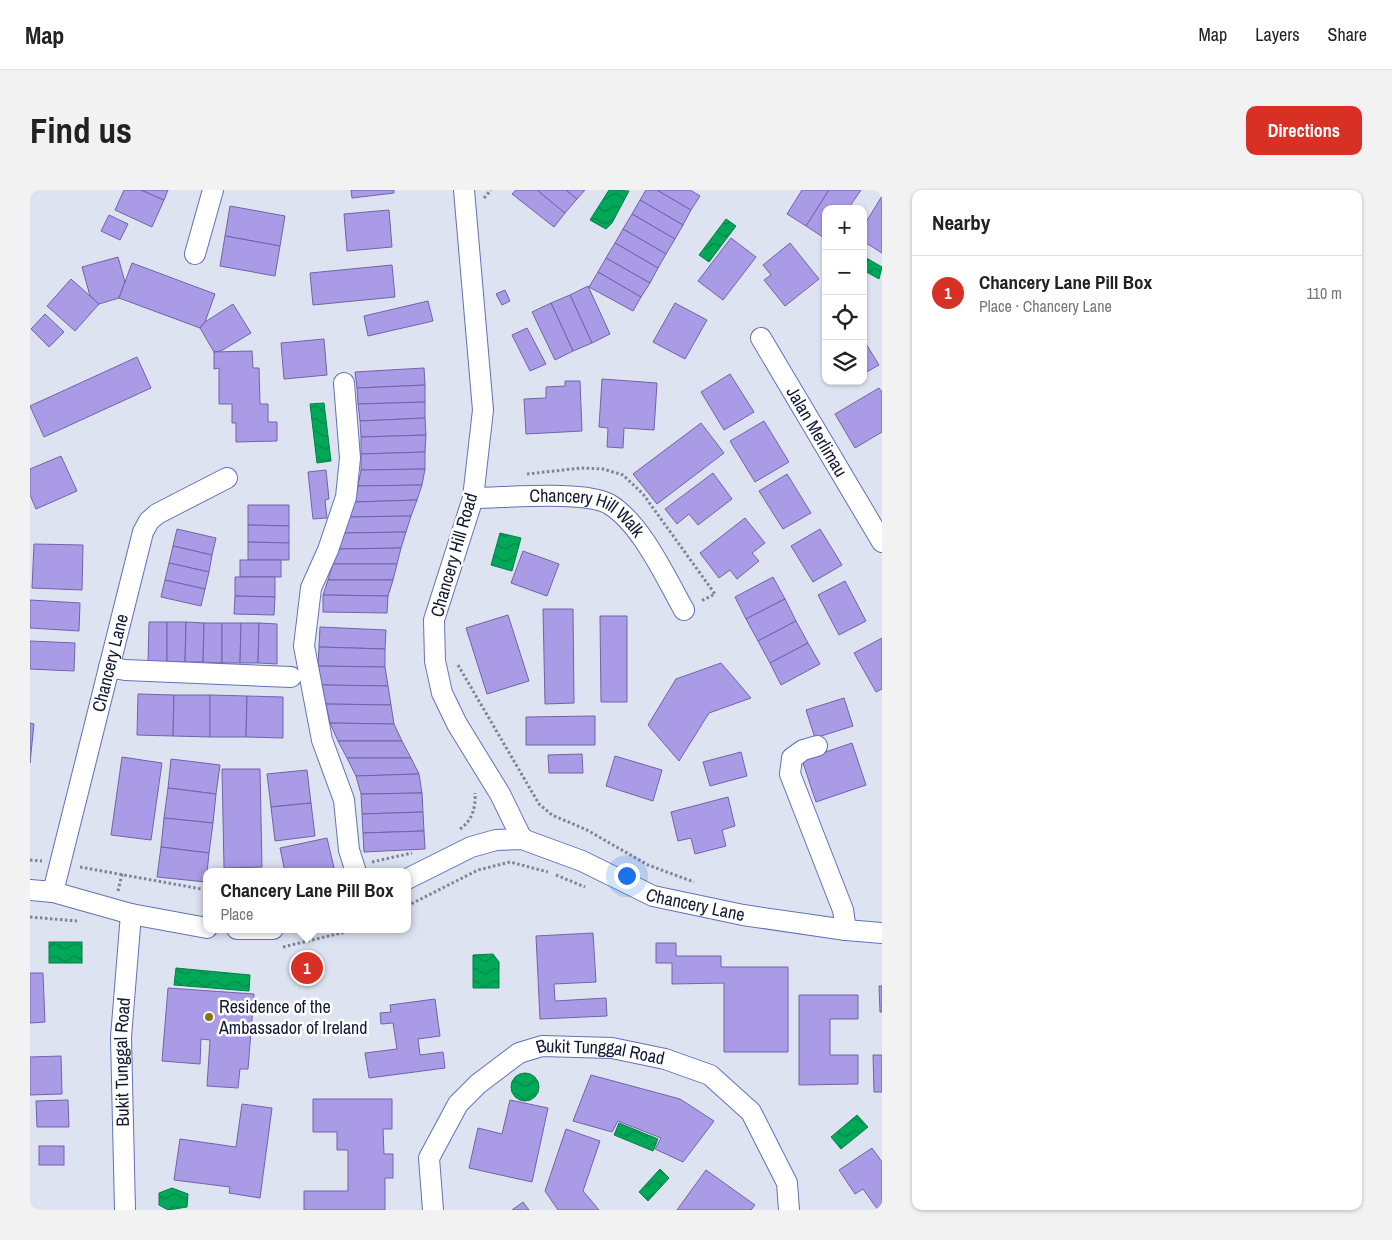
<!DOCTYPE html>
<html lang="en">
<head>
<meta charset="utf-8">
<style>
  body { margin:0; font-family:"Archivo Narrow",sans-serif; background:#f2f2f2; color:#222 }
  .controls { position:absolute; right:15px; top:15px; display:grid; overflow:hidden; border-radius:10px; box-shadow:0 1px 4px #0004 }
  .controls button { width:45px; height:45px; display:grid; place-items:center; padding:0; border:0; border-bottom:1px solid #e0e0e0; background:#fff; color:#222; font:25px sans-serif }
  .you { position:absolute; left:596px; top:685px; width:18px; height:18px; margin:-12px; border:4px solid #fff; border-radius:50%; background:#1a73e8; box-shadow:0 0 0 8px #1a73e833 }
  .badge { display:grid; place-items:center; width:32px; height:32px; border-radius:50%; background:#d93025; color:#fff; font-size:16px; font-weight:700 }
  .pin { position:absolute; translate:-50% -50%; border:2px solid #fff; box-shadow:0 1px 5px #0006 }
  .popup { position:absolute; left:173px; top:678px; width:208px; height:65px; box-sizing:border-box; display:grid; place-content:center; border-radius:10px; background:#fff; filter:drop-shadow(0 1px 4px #0005); font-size:16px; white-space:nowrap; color:#767676 }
  .popup b { font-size:19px; color:#222 }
  .popup::after { content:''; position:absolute; left:50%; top:100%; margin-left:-10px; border:10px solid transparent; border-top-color:#fff }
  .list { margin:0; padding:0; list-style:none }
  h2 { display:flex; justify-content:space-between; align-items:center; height:65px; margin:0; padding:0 20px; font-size:21px }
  h2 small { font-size:16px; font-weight:400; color:#767676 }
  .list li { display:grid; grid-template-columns:32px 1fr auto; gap:15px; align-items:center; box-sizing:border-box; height:75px; padding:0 20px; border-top:1px solid #e0e0e0 }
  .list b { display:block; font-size:19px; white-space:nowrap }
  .list p { margin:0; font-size:16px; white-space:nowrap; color:#767676 }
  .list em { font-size:16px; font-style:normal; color:#767676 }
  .icon { flex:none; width:28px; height:28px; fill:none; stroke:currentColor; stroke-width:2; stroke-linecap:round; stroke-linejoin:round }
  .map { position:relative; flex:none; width:852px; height:1020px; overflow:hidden; border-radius:10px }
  header { display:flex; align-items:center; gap:30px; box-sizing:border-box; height:70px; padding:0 25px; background:#fff; border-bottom:1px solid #e0e0e0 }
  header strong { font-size:24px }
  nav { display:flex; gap:28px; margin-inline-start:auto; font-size:18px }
  .intro { display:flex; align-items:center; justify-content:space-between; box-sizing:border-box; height:120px; padding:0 30px }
  h1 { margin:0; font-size:35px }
  .button { padding:12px 22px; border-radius:10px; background:#d93025; color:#fff; font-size:18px; font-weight:700 }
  main { display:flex; gap:30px; padding:0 30px }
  aside { flex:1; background:#fff; border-radius:10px; box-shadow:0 1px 4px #0004 }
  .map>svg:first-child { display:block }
  .water { fill:url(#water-waves); stroke:#067d4d }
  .building { fill:#aa9be7; stroke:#7262a9 }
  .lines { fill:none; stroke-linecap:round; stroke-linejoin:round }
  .minor-casing { stroke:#6172b8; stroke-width:22 }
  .path { stroke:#7e8398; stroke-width:3; stroke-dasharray:2.5 2.5; stroke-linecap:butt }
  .minor { stroke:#fff; stroke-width:20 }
  .poi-dot { fill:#8b7215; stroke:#fff; stroke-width:2 }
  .labels { text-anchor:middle; stroke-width:5; stroke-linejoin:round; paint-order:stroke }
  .street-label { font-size:18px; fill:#131935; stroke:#fff }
  .poi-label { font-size:18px; fill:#131935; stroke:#fff; text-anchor:start }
</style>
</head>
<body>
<header>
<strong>Map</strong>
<nav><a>Map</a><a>Layers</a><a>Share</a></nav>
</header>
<div class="intro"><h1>Find us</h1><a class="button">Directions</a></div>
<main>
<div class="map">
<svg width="852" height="1020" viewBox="0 0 852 1020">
  <defs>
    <pattern id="water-waves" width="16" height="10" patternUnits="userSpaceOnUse" patternTransform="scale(1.25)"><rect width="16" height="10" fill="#00a857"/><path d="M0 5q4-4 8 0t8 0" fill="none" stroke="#018849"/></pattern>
  </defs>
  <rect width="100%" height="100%" fill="#dee3f2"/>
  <g class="water">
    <polygon points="579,0 599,1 582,33 576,39 560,30"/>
    <polygon points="696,29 706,36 679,72 669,65"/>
    <polygon points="833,66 852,77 849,89 833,80"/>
    <polygon points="294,213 301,271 287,273 280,214"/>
    <polygon points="470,343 491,348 482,381 461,375"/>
    <rect x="19" y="752" width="33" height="21"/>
    <polygon points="463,764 469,772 469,798 443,798 443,765"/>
    <polygon points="146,778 220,785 219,801 144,795"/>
    <circle cx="495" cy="897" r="14"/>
    <polygon points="827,925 838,937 811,959 801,947"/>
    <polygon points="589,933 628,949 623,961 584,945"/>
    <polygon points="630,979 639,988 618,1011 609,1002"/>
    <polygon points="142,998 158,1004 157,1017 138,1020 129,1015 129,1003"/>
  </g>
  <g class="building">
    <polygon points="94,0 111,0 134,10 122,37 85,20"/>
    <polygon points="111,0 138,0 134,10"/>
    <polygon points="321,0 364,0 364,3 322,8"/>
    <polygon points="486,0 507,0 535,23 524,37 482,4"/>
    <polygon points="507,0 536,0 547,9 535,23"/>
    <polygon points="536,0 555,0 547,9"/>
    <polygon points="616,0 627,0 661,20 653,35 610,10"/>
    <polygon points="627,0 660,0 670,6 661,20"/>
    <polygon points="772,0 799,0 776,36 757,24"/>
    <polygon points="799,0 831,0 818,19 796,19 796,49 776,36"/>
    <polygon points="852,6 852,63 833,51 833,37"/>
    <polygon points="610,10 653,35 645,49 602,24"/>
    <polygon points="200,16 255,26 250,56 195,46"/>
    <polygon points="359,20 362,57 317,61 314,24"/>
    <polygon points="602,24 645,49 636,64 593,39"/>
    <polygon points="79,25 98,34 90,50 71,41"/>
    <polygon points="593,39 636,64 628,78 585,53"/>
    <polygon points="195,46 250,56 245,86 190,76"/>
    <polygon points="701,48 726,67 693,110 668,91"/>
    <polygon points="585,53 628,78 620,93 576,68"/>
    <polygon points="760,53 789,89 755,116 734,90 741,85 733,75"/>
    <polygon points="88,67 95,92 89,108 69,114 60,106 52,77"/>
    <polygon points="576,68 620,93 611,107 568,82"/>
    <polygon points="102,73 185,104 175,132 170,138 89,108"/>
    <polygon points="362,75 365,107 283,115 280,83"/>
    <polygon points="568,82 611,107 603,121 559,97"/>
    <polygon points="41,89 69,114 45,141 17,116"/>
    <polygon points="558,96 580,144 562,153 540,105"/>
    <polygon points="475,100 480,111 472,115 466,104"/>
    <polygon points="540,105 562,153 543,161 521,113"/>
    <polygon points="398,111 403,131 338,146 334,126"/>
    <polygon points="521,113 543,161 525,170 502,122"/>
    <polygon points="645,113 677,130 655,169 623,152"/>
    <polygon points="203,114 221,143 191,161 184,162 170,138 175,132"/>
    <polygon points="15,124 34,142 19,157 1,139"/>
    <polygon points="497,138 516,174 500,181 482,145"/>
    <polygon points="294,149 297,185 254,189 251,153"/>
    <polygon points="833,149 849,175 833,184"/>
    <polygon points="222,161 223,178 229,178 230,214 238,214 238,232 247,232 247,251 206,252 206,233 202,233 202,214 189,214 189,178 184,179 184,162"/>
    <polygon points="107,167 121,198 14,247 0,216"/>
    <polygon points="394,178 395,195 327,198 325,182"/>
    <polygon points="700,184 724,222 694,240 671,202"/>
    <polygon points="572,189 627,193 624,240 594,238 593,258 577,257 578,238 569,237"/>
    <polygon points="535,191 550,191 552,241 496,244 494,209 516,208 516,197 535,196"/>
    <polygon points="395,195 395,212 328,214 327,198"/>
    <polygon points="849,198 852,202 852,242 825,258 805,224"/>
    <polygon points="395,212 395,228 330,231 328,214"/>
    <polygon points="395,228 396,245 331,247 330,231"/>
    <polygon points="734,231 759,272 725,292 700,251"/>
    <polygon points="671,233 694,263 627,314 603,284"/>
    <polygon points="396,245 395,262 331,264 331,247"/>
    <polygon points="395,262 395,279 331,280 331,264"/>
    <polygon points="31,266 47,301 6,319 0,305 0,279"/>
    <polygon points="395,279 392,295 328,296 331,280"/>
    <polygon points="296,280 299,309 295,310 297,328 283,329 278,282"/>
    <polygon points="683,283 702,309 668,335 659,324 647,334 635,319"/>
    <polygon points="757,284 781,323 753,339 729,301"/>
    <polygon points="392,295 387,310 324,312 328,296"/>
    <polygon points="387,310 381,326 319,327 324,312"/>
    <polygon points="218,315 259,315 259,336 218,335"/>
    <polygon points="381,326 376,342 314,343 319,327"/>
    <polygon points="715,328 735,353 722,363 729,371 707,389 700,380 689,388 670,363"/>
    <polygon points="218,335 259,336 259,353 218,352"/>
    <polygon points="147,339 186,348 182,365 143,356"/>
    <polygon points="790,339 812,375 783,392 761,356"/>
    <polygon points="376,342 371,358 309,359 314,343"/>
    <polygon points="218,352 259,353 259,370 218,370"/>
    <polygon points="4,354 53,355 52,400 2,398"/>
    <polygon points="143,356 182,365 179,382 139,373"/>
    <polygon points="371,358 367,374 303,374 309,359"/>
    <polygon points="493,361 529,374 517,406 481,393"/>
    <rect x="210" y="370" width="41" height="17"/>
    <polygon points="139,373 179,382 175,399 135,390"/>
    <polygon points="303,374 367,374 363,390 298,390"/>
    <polygon points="205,387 245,387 245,407 205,406"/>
    <polygon points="743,387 755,409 716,429 705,407"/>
    <polygon points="135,390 175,399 171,416 131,407"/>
    <polygon points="298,390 363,390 358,406 293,405"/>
    <polygon points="815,391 836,431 809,445 788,405"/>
    <polygon points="293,405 358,406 357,423 293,422"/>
    <polygon points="205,406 245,407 244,425 204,424"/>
    <polygon points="755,409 766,431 728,451 716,429"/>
    <polygon points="0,410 50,413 49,441 0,438"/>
    <polygon points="513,419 543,419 544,513 515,514"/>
    <polygon points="478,425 499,491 457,504 436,438"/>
    <polygon points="570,426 597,426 597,512 571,512"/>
    <polygon points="766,431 778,453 740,473 728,451"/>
    <polygon points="119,432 137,432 137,472 118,472"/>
    <polygon points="137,432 156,432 155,472 137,472"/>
    <polygon points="156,432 174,433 173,472 155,472"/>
    <polygon points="174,433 192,433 192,473 173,472"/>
    <polygon points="192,433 211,433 210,473 192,473"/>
    <polygon points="211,433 229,433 228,473 210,473"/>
    <polygon points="229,433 247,434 247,474 228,473"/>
    <polygon points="290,437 356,440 355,459 289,457"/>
    <polygon points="852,448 852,499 846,502 824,463"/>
    <polygon points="0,451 45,453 44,481 0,479"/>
    <polygon points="778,453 790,474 751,495 740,473"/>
    <polygon points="289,457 355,459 355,477 288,476"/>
    <polygon points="691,473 721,508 679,523 649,571 618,535 646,489"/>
    <polygon points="288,476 355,477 358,496 292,495"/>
    <polygon points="292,495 358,496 361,515 296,514"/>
    <polygon points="108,504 144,505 143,546 107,545"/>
    <polygon points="144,505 180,505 180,547 143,546"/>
    <polygon points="180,505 217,506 216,547 180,547"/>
    <polygon points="217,506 253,507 253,548 216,547"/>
    <polygon points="814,508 823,536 785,548 776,520"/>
    <polygon points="296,514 361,515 364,534 300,533"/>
    <polygon points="565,526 565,555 496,555 496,527"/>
    <polygon points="0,533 4,534 0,573"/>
    <polygon points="300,533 364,534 372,551 308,551"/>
    <polygon points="308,551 372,551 381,568 317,568"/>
    <polygon points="822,553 836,595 786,612 772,570"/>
    <polygon points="711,562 717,586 680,596 673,572"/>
    <polygon points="552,564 553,583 519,583 518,565"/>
    <polygon points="585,566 632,580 623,611 576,596"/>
    <polygon points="92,567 132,573 121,650 81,645"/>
    <polygon points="317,568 381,568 389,584 326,586"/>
    <polygon points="141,569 190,575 186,604 138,598"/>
    <polygon points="192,579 230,579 232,677 194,678"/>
    <polygon points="277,580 281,613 241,617 237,584"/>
    <polygon points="389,584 392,603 331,604 326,586"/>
    <polygon points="138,598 186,604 183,633 134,628"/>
    <polygon points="392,603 393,622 332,624 331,604"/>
    <polygon points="698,607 705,636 692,640 696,656 665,664 661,648 648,651 641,622"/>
    <polygon points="281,613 285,646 245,651 241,617"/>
    <polygon points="393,622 394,641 333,643 332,624"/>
    <polygon points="134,628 183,633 179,663 131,657"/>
    <polygon points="394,641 395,659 334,662 333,643"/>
    <polygon points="297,648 305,682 255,682 250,658"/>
    <polygon points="131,657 179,663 176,692 127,687"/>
    <polygon points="563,743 566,792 524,794 525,811 576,808 577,826 510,829 506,746"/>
    <polygon points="626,753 646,753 646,766 691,766 691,777 758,777 758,862 694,862 694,793 642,794 642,773 626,773"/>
    <polygon points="0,783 13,783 15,832 0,833"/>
    <polygon points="849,796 852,796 852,822 850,822"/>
    <polygon points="138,798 224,804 218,879 210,879 208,898 177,896 180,850 171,849 170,874 132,871"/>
    <polygon points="769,805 828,805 828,829 800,829 800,865 828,865 828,894 769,895"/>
    <polygon points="405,809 410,846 388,849 390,865 413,862 415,878 339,888 335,863 367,859 363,833 351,834 350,823 361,822 360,815"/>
    <polygon points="843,865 852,865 852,902 844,902"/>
    <polygon points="31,866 32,904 0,905 0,867"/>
    <polygon points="561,885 650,909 684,931 653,972 625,959 631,948 588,931 582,942 543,931"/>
    <polygon points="283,909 362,909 362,939 353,939 354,964 363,964 363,988 355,988 355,1020 274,1020 274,1001 318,1001 318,960 307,960 307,942 283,942"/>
    <polygon points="38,910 39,937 7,937 6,911"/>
    <polygon points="480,910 518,918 502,992 439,978 448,938 472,944"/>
    <polygon points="212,914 242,918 230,1008 199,1003 200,997 144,990 150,949 206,957"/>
    <polygon points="536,939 570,951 553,1001 569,1020 528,1020 515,1001"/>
    <rect x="9" y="956" width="25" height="19"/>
    <polygon points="842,958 852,972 852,1020 848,1020 833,999 825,1004 809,980"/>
    <polygon points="676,980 725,1015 721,1020 647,1020"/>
    <polygon points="493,1012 499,1020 482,1020"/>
  </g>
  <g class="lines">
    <defs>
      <g id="minor">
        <polyline points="434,0 453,220 443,308 404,430 405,471 412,503 427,534 470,604 492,649"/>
        <polyline points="165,64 183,0"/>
        <path id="s1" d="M 731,148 L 852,352"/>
        <polyline points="314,193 320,268 316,307 298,360 281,398 274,456 292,550 314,610 319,660 326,682"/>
        <path id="s2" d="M 443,308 C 475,308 554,300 579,314 C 611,333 636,388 654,420"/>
        <polyline points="79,477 95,480 261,487"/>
        <polyline points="787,556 773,560 762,568 760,584 813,720 816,740"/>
        <path id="s3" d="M 377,689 L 441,657 L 466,650 L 492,649 L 552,671 L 623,706 L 713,725 L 816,740 L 852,743"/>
        <polyline points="0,700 23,702 101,724 177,738"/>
        <path id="s4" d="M 23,702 L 113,342 L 119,331 L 127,324 L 197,288"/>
        <polyline points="207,739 243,739"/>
        <path id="s5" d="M 95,1020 L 91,847 L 101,724"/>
        <path id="s6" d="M 403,1020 L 399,968 L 428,914 L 448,894 L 489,863 L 512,856 L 582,858 L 635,869 L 680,885 L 721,922 L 757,993 L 759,1020"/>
      </g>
    </defs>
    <use href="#minor" class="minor-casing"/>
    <g class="path">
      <polyline points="454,8 461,0"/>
      <polyline points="497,284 551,278 573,279 593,285 613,304 685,404 671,411"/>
      <polyline points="428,475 509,614 522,625 557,640 618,675 664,692"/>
      <path d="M 430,639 C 442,631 446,617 445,603"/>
      <polyline points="0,670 12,671"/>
      <polyline points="342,672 382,663"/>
      <polyline points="50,677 177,700"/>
      <polyline points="526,685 555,697"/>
      <polyline points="88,701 92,684"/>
      <polyline points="377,716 448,680 480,672 518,682"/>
      <polyline points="0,727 47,731"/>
      <polyline points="253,757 328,739"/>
    </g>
    <use href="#minor" class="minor"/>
  </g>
  <circle class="poi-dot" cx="179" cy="827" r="5"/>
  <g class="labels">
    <g class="street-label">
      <text dy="6" stroke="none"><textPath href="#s1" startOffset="109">Jalan Merlimau</textPath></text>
      <text dy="6" stroke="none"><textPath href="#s2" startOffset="119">Chancery Hill Walk</textPath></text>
      <text transform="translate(424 365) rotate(-74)" y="6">Chancery Hill Road</text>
      <text dy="6" stroke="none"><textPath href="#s4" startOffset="236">Chancery Lane</textPath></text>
      <text dy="6" stroke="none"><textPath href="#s3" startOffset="310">Chancery Lane</textPath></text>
      <text dy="6" stroke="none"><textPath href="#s6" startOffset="276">Bukit Tunggal Road</textPath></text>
      <text dy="6" stroke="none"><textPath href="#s5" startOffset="148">Bukit Tunggal Road</textPath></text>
    </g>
    <g class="poi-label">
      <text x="189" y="823">Residence of the<tspan x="189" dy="21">Ambassador of Ireland</tspan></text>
    </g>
  </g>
</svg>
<div class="controls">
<button>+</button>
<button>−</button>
<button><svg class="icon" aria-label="locate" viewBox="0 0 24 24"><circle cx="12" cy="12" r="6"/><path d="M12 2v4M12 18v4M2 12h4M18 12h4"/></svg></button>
<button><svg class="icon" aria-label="layers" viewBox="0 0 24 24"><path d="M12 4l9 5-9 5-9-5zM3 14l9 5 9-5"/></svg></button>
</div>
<div class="you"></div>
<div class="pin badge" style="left:277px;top:778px">1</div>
<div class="popup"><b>Chancery Lane Pill Box</b>Place</div>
</div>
<aside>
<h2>Nearby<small></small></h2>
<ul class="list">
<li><span class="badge">1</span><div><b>Chancery Lane Pill Box</b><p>Place · Chancery Lane</p></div><em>110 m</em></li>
</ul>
</aside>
</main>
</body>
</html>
